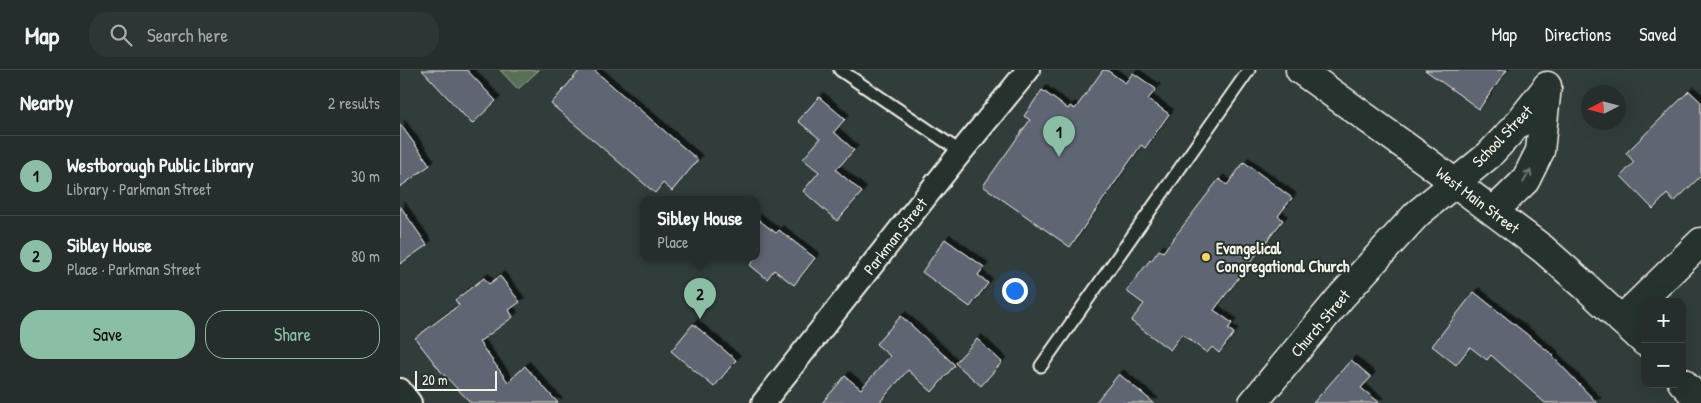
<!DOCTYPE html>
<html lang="en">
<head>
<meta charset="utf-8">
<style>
  body { margin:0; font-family:"Patrick Hand",sans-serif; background:#2d3634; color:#f1f3f6 }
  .controls { position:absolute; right:15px; bottom:15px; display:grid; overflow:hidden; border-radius:10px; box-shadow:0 5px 20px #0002 }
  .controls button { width:45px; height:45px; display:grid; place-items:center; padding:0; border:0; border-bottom:1px solid #424a48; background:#252e2c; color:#f1f3f6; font:25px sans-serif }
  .compass { position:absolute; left:1181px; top:15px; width:45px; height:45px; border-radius:50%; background:#252e2c; box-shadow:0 5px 20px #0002; rotate:264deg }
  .scale { position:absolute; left:15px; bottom:12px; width:82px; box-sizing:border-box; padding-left:5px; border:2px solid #f4f1e8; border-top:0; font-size:14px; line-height:18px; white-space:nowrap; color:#f4f1e8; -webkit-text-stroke:4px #26332d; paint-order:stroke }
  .you { position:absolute; left:614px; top:220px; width:18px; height:18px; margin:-12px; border:4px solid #fff; border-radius:50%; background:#1a73e8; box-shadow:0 0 0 8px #1a73e833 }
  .badge { display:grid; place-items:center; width:32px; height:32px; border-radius:50%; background:#8abfa5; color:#111; font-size:16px; font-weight:700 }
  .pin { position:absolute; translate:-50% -41px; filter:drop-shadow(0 1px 2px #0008) }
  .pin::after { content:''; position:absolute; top:26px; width:18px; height:15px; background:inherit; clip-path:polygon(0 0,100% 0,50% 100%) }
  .popup { position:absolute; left:240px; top:126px; width:120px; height:65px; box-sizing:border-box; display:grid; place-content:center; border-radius:10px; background:#252e2c; filter:drop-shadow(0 1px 4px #0005); font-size:16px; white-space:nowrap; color:#a3a8a9 }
  .popup b { font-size:19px; color:#f1f3f6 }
  .popup::after { content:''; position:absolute; left:50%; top:100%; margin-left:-10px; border:10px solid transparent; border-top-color:#252e2c }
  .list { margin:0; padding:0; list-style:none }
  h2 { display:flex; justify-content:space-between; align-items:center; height:65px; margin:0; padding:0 20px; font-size:21px }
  h2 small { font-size:16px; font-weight:400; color:#a3a8a9 }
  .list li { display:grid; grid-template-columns:32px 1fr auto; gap:15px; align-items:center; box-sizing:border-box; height:80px; padding:0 20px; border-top:1px solid #424a48 }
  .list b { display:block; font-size:19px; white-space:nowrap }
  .list p { margin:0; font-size:16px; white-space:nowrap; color:#a3a8a9 }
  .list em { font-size:16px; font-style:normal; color:#a3a8a9 }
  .actions { display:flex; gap:10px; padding:15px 20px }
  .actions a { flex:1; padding:11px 0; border:1px solid #8abfa5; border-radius:20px; text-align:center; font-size:18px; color:#8abfa5 }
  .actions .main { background:#8abfa5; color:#111 }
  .icon { flex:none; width:28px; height:28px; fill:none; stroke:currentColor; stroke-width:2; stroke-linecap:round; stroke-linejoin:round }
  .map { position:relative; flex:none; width:1301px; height:333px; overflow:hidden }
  header { display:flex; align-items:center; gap:30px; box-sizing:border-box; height:70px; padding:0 25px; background:#252e2c; border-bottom:1px solid #424a48 }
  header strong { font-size:24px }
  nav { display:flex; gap:28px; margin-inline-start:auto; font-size:18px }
  .search { width:350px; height:45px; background:#2d3634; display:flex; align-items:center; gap:12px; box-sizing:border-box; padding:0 18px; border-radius:20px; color:#a3a8a9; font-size:19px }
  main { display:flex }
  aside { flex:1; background:#252e2c }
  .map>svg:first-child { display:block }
  .green { fill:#586f54; stroke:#a6b09e }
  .building { fill:#5f6572; stroke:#f4f1e8; filter:url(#shadow) }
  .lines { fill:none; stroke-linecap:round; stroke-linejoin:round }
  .service-casing { stroke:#f4f1e8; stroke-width:15 }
  .minor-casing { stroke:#f4f1e8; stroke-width:26 }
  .tertiary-casing { stroke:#f4f1e8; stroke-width:31 }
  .secondary-casing { stroke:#f4f1e8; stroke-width:31 }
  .service { stroke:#26332d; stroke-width:11 }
  .minor { stroke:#26332d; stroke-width:22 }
  .tertiary { stroke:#26332d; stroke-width:28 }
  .secondary { stroke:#26332d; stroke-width:28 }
  .oneway { stroke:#6e766e }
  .poi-dot { fill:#ffd166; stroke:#26332d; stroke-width:2 }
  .labels { text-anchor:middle; stroke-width:4; stroke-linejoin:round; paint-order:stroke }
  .street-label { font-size:16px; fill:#f4f1e8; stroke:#26332d }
  .poi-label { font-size:16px; font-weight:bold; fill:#f4f1e8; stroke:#26332d; text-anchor:start }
</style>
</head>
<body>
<header>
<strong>Map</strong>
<div class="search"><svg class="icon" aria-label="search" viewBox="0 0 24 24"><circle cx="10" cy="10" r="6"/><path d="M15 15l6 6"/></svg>Search here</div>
<nav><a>Map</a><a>Directions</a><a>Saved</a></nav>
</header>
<main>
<aside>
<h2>Nearby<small>2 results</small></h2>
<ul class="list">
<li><span class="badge">1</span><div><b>Westborough Public Library</b><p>Library · Parkman Street</p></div><em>30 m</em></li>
<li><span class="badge">2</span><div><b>Sibley House</b><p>Place · Parkman Street</p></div><em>80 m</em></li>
</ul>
<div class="actions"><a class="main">Save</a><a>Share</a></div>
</aside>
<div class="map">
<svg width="1301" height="333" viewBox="0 0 1301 333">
  <defs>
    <filter id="shadow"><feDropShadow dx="4.5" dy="-4.5" stdDeviation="0" flood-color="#0009"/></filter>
  </defs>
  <rect width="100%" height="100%" fill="#313d3b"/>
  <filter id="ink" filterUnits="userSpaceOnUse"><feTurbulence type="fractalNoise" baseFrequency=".02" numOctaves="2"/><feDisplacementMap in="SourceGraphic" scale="10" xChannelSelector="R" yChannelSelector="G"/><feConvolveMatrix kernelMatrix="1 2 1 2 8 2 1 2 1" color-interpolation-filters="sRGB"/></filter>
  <g filter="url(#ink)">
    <polygon class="green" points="100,0 139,0 118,19"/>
    <g class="building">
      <polygon points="22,0 67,0 96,31 72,54"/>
      <polygon points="180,0 194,0 298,90 272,121 263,113 255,123 151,34"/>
      <polygon points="703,0 707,0 725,13 733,3 756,19 748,29 769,44 745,78 741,75 670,177 583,116 630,50 624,46 642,20 668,39 670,36 675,39"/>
      <polygon points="1025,0 1107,0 1079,39"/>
      <polygon points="1289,21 1301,32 1301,106 1274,132 1267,124 1253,139 1221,106 1234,92 1226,83"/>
      <polygon points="419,27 445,49 434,62 454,80 436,100 462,122 437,151 403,121 419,102 403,89 420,69 398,51"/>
      <polygon points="0,54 30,95 0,117"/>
      <polygon points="844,92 892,128 878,146 883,150 814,240 832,253 828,259 834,263 819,283 812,277 807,283 782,264 770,280 731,251 744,234 726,221 750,190 751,191 759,180 763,182 819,109 827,115"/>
      <polygon points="0,136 27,175 0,194"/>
      <polygon points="356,148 376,163 379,160 415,188 394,215 374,200 367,209 350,195 356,188"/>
      <polygon points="545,169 584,197 578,205 588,213 570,237 522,202"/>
      <polygon points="100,206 120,232 109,240 113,247 79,272 108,312 125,296 158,333 71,333 42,303 15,268 59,235 55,230 84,208 89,214"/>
      <polygon points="1074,222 1154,286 1153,287 1197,333 1145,333 1091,285 1087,290 1070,277 1056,295 1032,276"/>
      <polygon points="501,246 555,295 532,322 508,300 479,333 422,333 445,306 461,319 490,286 476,274"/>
      <polygon points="293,254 336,290 314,317 271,281"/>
      <polygon points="577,269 602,292 581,316 555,293"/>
      <polygon points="951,290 971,307 961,318 980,333 913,333"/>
      <polygon points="719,304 754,333 695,333"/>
    </g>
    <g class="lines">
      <defs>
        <g id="service">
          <polyline points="440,0 561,82"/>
          <polyline points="641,296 849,0"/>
        </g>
        <g id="minor">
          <polyline points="0,320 10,333"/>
          <polyline points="363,333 561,82 628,0"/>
        </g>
        <g id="tertiary">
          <polyline points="1094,141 1125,111 1140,81 1147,16"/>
          <polyline points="1221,250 1301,172"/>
          <polyline points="853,333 941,227 1017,144 1089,85 1117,55 1147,17"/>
        </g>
        <g id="secondary">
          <polyline points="900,0 1026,91 1143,179 1185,216 1245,272"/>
          <polyline points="1282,312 1301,332"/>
        </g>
      </defs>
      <use href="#service" class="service-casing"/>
      <use href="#minor" class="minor-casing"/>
      <use href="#tertiary" class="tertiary-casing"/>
      <use href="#secondary" class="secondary-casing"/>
      <use href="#service" class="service"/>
      <use href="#minor" class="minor"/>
      <use href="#tertiary" class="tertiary"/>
      <use href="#secondary" class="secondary"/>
    </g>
    <defs><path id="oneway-shaft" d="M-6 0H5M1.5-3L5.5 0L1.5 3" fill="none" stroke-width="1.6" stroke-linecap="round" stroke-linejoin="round" transform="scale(1.25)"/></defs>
    <use class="oneway" href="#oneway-shaft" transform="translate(1127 106) rotate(-60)"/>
  </g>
  <circle class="poi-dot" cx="806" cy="187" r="5"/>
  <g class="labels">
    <g class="street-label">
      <text transform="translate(1102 66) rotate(-46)" y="6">School Street</text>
      <text transform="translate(1078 130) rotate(37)" y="6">West Main Street</text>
      <text transform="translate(495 166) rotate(-52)" y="6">Parkman Street</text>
      <text transform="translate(920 253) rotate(-50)" y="6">Church Street</text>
    </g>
    <g class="poi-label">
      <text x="816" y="184">Evangelical<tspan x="816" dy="18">Congregational Church</tspan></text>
    </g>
  </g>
</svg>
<div class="controls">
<button>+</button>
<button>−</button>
</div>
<svg class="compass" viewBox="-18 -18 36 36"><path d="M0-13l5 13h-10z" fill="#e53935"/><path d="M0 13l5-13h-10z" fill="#a3a8a9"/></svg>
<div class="scale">20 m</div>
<div class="you"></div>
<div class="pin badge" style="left:659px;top:87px">1</div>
<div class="pin badge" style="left:300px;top:249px">2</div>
<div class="popup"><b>Sibley House</b>Place</div>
</div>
</main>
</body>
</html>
